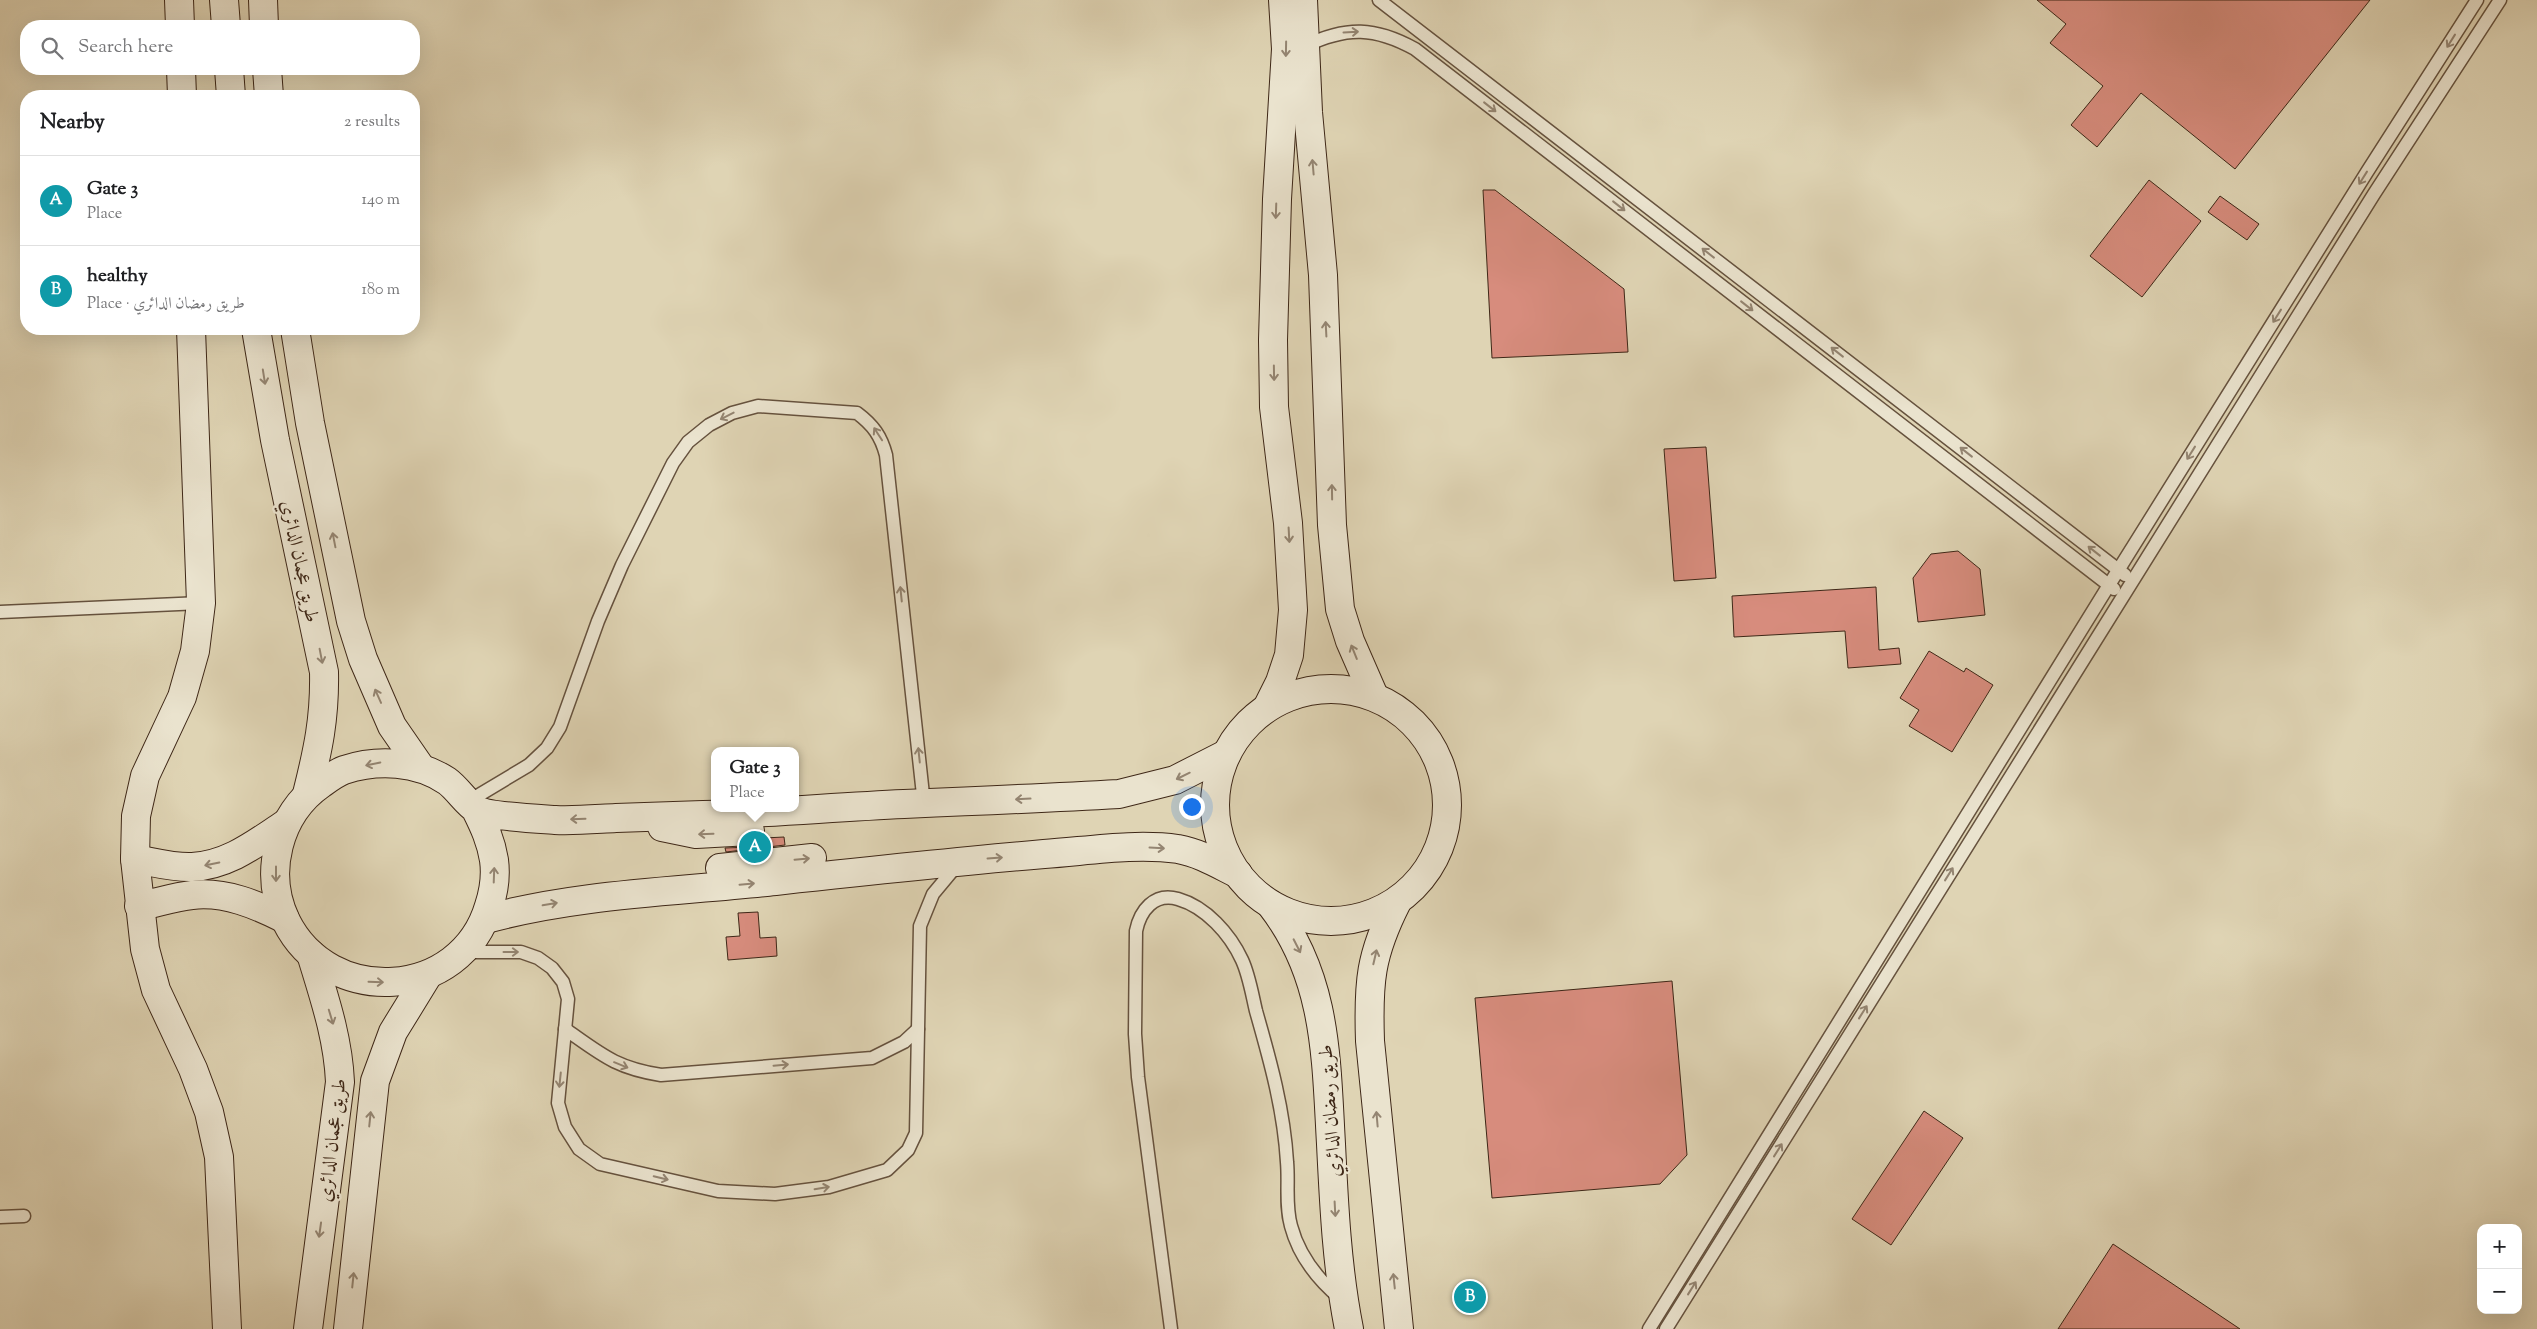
<!DOCTYPE html>
<html lang="en">
<head>
<meta charset="utf-8">
<style>
  body { margin:0; font-family:"Sorts Mill Goudy",Amiri,serif; background:#f2f2f2; color:#202124 }
  .controls { position:absolute; right:15px; bottom:15px; display:grid; overflow:hidden; border-radius:10px; box-shadow:0 5px 20px #0002 }
  .controls button { width:45px; height:45px; display:grid; place-items:center; padding:0; border:0; border-bottom:1px solid #e0e0e0; background:#fff; color:#202124; font:25px sans-serif }
  .you { position:absolute; left:1191px; top:806px; width:18px; height:18px; margin:-12px; border:4px solid #fff; border-radius:50%; background:#1a73e8; box-shadow:0 0 0 8px #1a73e833 }
  .badge { display:grid; place-items:center; width:32px; height:32px; border-radius:50%; background:#ea580c; color:#fff; font-size:16px; font-weight:700 }
  .pin { position:absolute; translate:-50% -50%; border:2px solid #fff; box-shadow:0 1px 5px #0006 }
  .popup { position:absolute; left:711px; top:747px; width:88px; height:65px; box-sizing:border-box; display:grid; place-content:center; border-radius:10px; background:#fff; filter:drop-shadow(0 1px 4px #0005); font-size:16px; white-space:nowrap; color:#757577 }
  .popup b { font-size:19px; color:#202124 }
  .popup::after { content:''; position:absolute; left:50%; top:100%; margin-left:-10px; border:10px solid transparent; border-top-color:#fff }
  .list { margin:0; padding:0; list-style:none }
  h2 { display:flex; justify-content:space-between; align-items:center; height:65px; margin:0; padding:0 20px; font-size:21px }
  h2 small { font-size:16px; font-weight:400; color:#757577 }
  .list li { display:grid; grid-template-columns:32px 1fr auto; gap:15px; align-items:center; box-sizing:border-box; height:90px; padding:0 20px; border-top:1px solid #e0e0e0 }
  .list b { display:block; font-size:19px; white-space:nowrap }
  .list p { margin:0; font-size:16px; white-space:nowrap; color:#757577 }
  .list em { font-size:16px; font-style:normal; color:#757577 }
  .icon { flex:none; width:28px; height:28px; fill:none; stroke:currentColor; stroke-width:2; stroke-linecap:round; stroke-linejoin:round }
  .map { position:relative; flex:none; width:2537px; height:1329px; overflow:hidden }
  .search { position:absolute; background:#fff; box-shadow:0 5px 20px #0002; left:20px; top:20px; width:400px; height:55px; display:flex; align-items:center; gap:12px; box-sizing:border-box; padding:0 18px; border-radius:20px; color:#757577; font-size:19px }
  .panel { position:absolute; background:#fff; box-shadow:0 5px 20px #0002; left:20px; top:90px; width:400px; height:245px; border-radius:20px }
  .map>svg:first-child { display:block }
  .building { fill:#d78c7d; stroke:#3e2717 }
  .lines { fill:none; stroke-linecap:round; stroke-linejoin:round }
  .lane-casing { stroke:#66523e; stroke-width:15 }
  .secondary-casing { stroke:#3e2717; stroke-width:30 }
  .lane { stroke:#eae3ce; stroke-width:12 }
  .secondary { stroke:#eae3ce; stroke-width:28 }
  .oneway { stroke:#948572 }
  .labels { text-anchor:middle; stroke-width:4.5; stroke-linejoin:round; paint-order:stroke }
  .street-label { font-size:19px; fill:#3e2717; stroke:#eae3ce }
</style>
</head>
<body>
<div class="map">
<svg width="2537" height="1329" viewBox="0 0 2537 1329">
  <rect width="100%" height="100%" fill="#dfd4b4"/>
  <filter id="stains"><feTurbulence type="fractalNoise" baseFrequency=".004" numOctaves="4"/><feColorMatrix values="0 0 0 0 .2 0 0 0 0 .09 0 0 0 0 .02 0 0 0 .5 -.17"/></filter>
  <radialGradient id="worn" r=".72"><stop offset=".6" stop-color="#630" stop-opacity="0"/><stop offset="1" stop-color="#630" stop-opacity=".3"/></radialGradient>
  <g class="building">
    <polygon points="2037,0 2370,0 2235,169 2141,93 2097,147 2071,125 2103,86 2050,43 2066,24"/>
    <polygon points="2149,180 2201,221 2142,297 2090,256"/>
    <polygon points="1483,190 1495,190 1624,289 1628,352 1492,358"/>
    <polygon points="2220,196 2259,224 2247,240 2208,212"/>
    <polygon points="1706,447 1716,578 1674,581 1664,449"/>
    <polygon points="1958,551 1980,569 1985,615 1918,622 1913,578 1931,554"/>
    <polygon points="1876,587 1879,650 1899,648 1901,664 1848,668 1845,631 1734,637 1732,596"/>
    <polygon points="1929,651 1964,672 1966,668 1993,685 1952,752 1909,726 1919,710 1900,698"/>
    <polygon points="784,837 785,845 726,852 725,848 751,847 759,844 764,838"/>
    <polygon points="758,912 760,938 776,937 777,956 728,960 726,937 740,936 738,913"/>
    <polygon points="1672,981 1687,1155 1660,1184 1492,1198 1475,998"/>
    <polygon points="1924,1111 1963,1138 1891,1245 1852,1219"/>
    <polygon points="2113,1244 2240,1329 2058,1329"/>
  </g>
  <g class="lines">
    <defs>
      <g id="lane">
        <polyline points="1379,0 2125,575"/>
        <path d="M 1305,46 C 1347,26 1375,27 1415,49 L 2114,589"/>
        <polyline points="0,612 201,603"/>
        <path d="M 469,801 L 529,765 L 547,748 L 560,727 L 598,621 L 622,565 L 673,463 L 688,442 L 709,425 L 732,413 L 758,406 L 857,413 C 873,425 881,436 886,455 L 924,804"/>
        <polyline points="462,952 521,952 538,958 552,968 563,982 568,999 558,1103 565,1127 579,1149 600,1164 718,1191 775,1194 829,1187 887,1170 908,1150 916,1133 920,926 933,894 958,864"/>
        <path d="M 565,1029 C 602,1055 616,1068 661,1075 L 872,1058 L 904,1042 L 918,1029"/>
        <polyline points="0,1217 24,1216"/>
        <path d="M 1171,1329 L 1138,1077 L 1135,1034 L 1136,931 C 1140,911 1154,892 1178,899 C 1206,907 1230,934 1242,960 C 1249,975 1252,994 1256,1011 C 1270,1060 1284,1110 1287,1162 C 1289,1184 1285,1205 1291,1226 C 1299,1256 1317,1279 1341,1299"/>
        <polyline points="1649,1329 2109,585 2367,172 2477,0"/>
        <polyline points="1666,1329 2374,194 2500,0"/>
      </g>
      <g id="secondary">
        <polyline points="179,0 180,26"/>
        <polyline points="224,0 226,26"/>
        <polyline points="263,0 264,26"/>
        <polyline points="1303,0 1308,112 1323,275 1332,525 1340,609 1350,641 1374,696"/>
        <polyline points="181,69 182,96"/>
        <polyline points="229,69 231,96"/>
        <polyline points="267,69 269,96"/>
        <polyline points="191,329 201,603 195,651 182,697 145,776 136,816 135,859 145,949 156,990 193,1069 209,1112 219,1157 227,1329"/>
        <path d="M 256,329 L 275,440 L 324,672 C 325,718 318,750 307,794"/>
        <polyline points="295,329 310,423 351,621 363,659 392,726 421,768"/>
        <circle cx="1331" cy="805" r="116"/>
        <polyline points="1268,706 1280,682 1289,655 1293,610 1288,523 1274,407 1273,340 1277,199 1286,49 1283,0"/>
        <path d="M 476,810 C 484,826 491,841 494,860 C 496,875 494,891 489,906 C 461,1001 329,1008 286,921 C 263,873 278,814 321,784 C 328,779 336,773 344,770 C 378,759 417,761 447,781 C 457,788 467,804 476,809 C 485,816 541,819 555,820 C 575,821 596,819 616,818 C 645,817 674,816 703,815 C 770,813 837,807 904,804 C 976,801 1048,798 1119,794 L 1175,780 L 1226,754"/>
        <polyline points="662,827 696,834 750,831"/>
        <path d="M 135,859 C 153,862 174,868 192,867 C 229,865 256,843 285,824"/>
        <polyline points="720,868 812,858"/>
        <path d="M 1397,902 C 1370,955 1368,983 1370,1041 L 1399,1329"/>
        <path d="M 1271,905 C 1327,977 1326,1057 1331,1144 C 1334,1206 1337,1268 1349,1329"/>
        <path d="M 139,906 C 156,903 174,897 192,895 C 225,891 257,905 285,919"/>
        <path d="M 486,919 C 578,894 672,892 766,882 C 859,872 951,862 1044,854 C 1088,851 1134,843 1178,849 C 1200,853 1218,864 1238,874"/>
        <path d="M 308,1329 L 340,1082 C 338,1037 324,997 311,954"/>
        <polyline points="348,1329 375,1081 393,1032 428,975"/>
      </g>
    </defs>
    <use href="#lane" class="lane-casing"/>
    <use href="#secondary" class="secondary-casing"/>
    <use href="#lane" class="lane"/>
    <use href="#secondary" class="secondary"/>
  </g>
  <defs><path id="oneway-shaft" d="M-6 0H5M1.5-3L5.5 0L1.5 3" fill="none" stroke-width="1.6" stroke-linecap="round" stroke-linejoin="round" transform="scale(1.25)"/></defs>
  <g class="oneway">
    <use href="#oneway-shaft" transform="translate(1351 32) rotate(-3)"/>
    <use href="#oneway-shaft" transform="translate(2451 41) rotate(122)"/>
    <use href="#oneway-shaft" transform="translate(1286 49) rotate(91)"/>
    <use href="#oneway-shaft" transform="translate(1490 107) rotate(38)"/>
    <use href="#oneway-shaft" transform="translate(1313 167) rotate(-95)"/>
    <use href="#oneway-shaft" transform="translate(2363 178) rotate(122)"/>
    <use href="#oneway-shaft" transform="translate(1619 206) rotate(38)"/>
    <use href="#oneway-shaft" transform="translate(1276 211) rotate(92)"/>
    <use href="#oneway-shaft" transform="translate(1708 253) rotate(-142)"/>
    <use href="#oneway-shaft" transform="translate(1747 306) rotate(38)"/>
    <use href="#oneway-shaft" transform="translate(2277 316) rotate(122)"/>
    <use href="#oneway-shaft" transform="translate(1326 329) rotate(-93)"/>
    <use href="#oneway-shaft" transform="translate(1837 352) rotate(-142)"/>
    <use href="#oneway-shaft" transform="translate(1274 373) rotate(89)"/>
    <use href="#oneway-shaft" transform="translate(264 377) rotate(81)"/>
    <use href="#oneway-shaft" transform="translate(727 416) rotate(153)"/>
    <use href="#oneway-shaft" transform="translate(878 434) rotate(-123)"/>
    <use href="#oneway-shaft" transform="translate(1966 452) rotate(-142)"/>
    <use href="#oneway-shaft" transform="translate(2191 453) rotate(122)"/>
    <use href="#oneway-shaft" transform="translate(1332 492) rotate(-91)"/>
    <use href="#oneway-shaft" transform="translate(1289 535) rotate(87)"/>
    <use href="#oneway-shaft" transform="translate(334 540) rotate(-101)"/>
    <use href="#oneway-shaft" transform="translate(2094 551) rotate(-142)"/>
    <use href="#oneway-shaft" transform="translate(901 594) rotate(-96)"/>
    <use href="#oneway-shaft" transform="translate(1354 652) rotate(-112)"/>
    <use href="#oneway-shaft" transform="translate(321 656) rotate(79)"/>
    <use href="#oneway-shaft" transform="translate(378 696) rotate(-114)"/>
    <use href="#oneway-shaft" transform="translate(919 755) rotate(-96)"/>
    <use href="#oneway-shaft" transform="translate(373 764) rotate(168)"/>
    <use href="#oneway-shaft" transform="translate(1183 776) rotate(154)"/>
    <use href="#oneway-shaft" transform="translate(1023 799) rotate(177)"/>
    <use href="#oneway-shaft" transform="translate(578 819) rotate(178)"/>
    <use href="#oneway-shaft" transform="translate(706 834) rotate(178)"/>
    <use href="#oneway-shaft" transform="translate(1157 848) rotate(3)"/>
    <use href="#oneway-shaft" transform="translate(995 858) rotate(-4)"/>
    <use href="#oneway-shaft" transform="translate(802 859) rotate(-5)"/>
    <use href="#oneway-shaft" transform="translate(212 864) rotate(168)"/>
    <use href="#oneway-shaft" transform="translate(276 874) rotate(90)"/>
    <use href="#oneway-shaft" transform="translate(1949 874) rotate(-58)"/>
    <use href="#oneway-shaft" transform="translate(494 875) rotate(-88)"/>
    <use href="#oneway-shaft" transform="translate(747 884) rotate(-5)"/>
    <use href="#oneway-shaft" transform="translate(550 904) rotate(-10)"/>
    <use href="#oneway-shaft" transform="translate(1297 946) rotate(63)"/>
    <use href="#oneway-shaft" transform="translate(511 952)"/>
    <use href="#oneway-shaft" transform="translate(1375 957) rotate(-77)"/>
    <use href="#oneway-shaft" transform="translate(376 982) rotate(2)"/>
    <use href="#oneway-shaft" transform="translate(1863 1012) rotate(-58)"/>
    <use href="#oneway-shaft" transform="translate(331 1017) rotate(73)"/>
    <use href="#oneway-shaft" transform="translate(621 1065) rotate(22)"/>
    <use href="#oneway-shaft" transform="translate(781 1065) rotate(-5)"/>
    <use href="#oneway-shaft" transform="translate(560 1080) rotate(96)"/>
    <use href="#oneway-shaft" transform="translate(370 1119) rotate(-84)"/>
    <use href="#oneway-shaft" transform="translate(1377 1119) rotate(-95)"/>
    <use href="#oneway-shaft" transform="translate(1778 1150) rotate(-58)"/>
    <use href="#oneway-shaft" transform="translate(661 1178) rotate(13)"/>
    <use href="#oneway-shaft" transform="translate(822 1188) rotate(-9)"/>
    <use href="#oneway-shaft" transform="translate(1335 1209) rotate(87)"/>
    <use href="#oneway-shaft" transform="translate(320 1230) rotate(98)"/>
    <use href="#oneway-shaft" transform="translate(353 1280) rotate(-84)"/>
    <use href="#oneway-shaft" transform="translate(1394 1281) rotate(-96)"/>
    <use href="#oneway-shaft" transform="translate(1692 1288) rotate(-58)"/>
  </g>
  <g class="labels">
    <g class="street-label">
      <text transform="translate(301 561) rotate(78)" y="7">طريق عجمان الدائري</text>
      <text transform="translate(1329 1111) rotate(-94)" y="7">طريق رمضان الدائري</text>
      <text transform="translate(331 1140) rotate(-83)" y="7">طريق عجمان الدائري</text>
    </g>
  </g>
  <rect width="100%" height="100%" filter="url(#stains)"/>
  <rect width="100%" height="100%" fill="url(#worn)"/>
</svg>
<div class="controls">
<button>+</button>
<button>−</button>
</div>
<div class="you"></div>
<div class="pin badge" style="left:755px;top:847px;background:#0f9aa8">A</div>
<div class="popup"><b>Gate 3</b>Place</div>
<div class="pin badge" style="left:1470px;top:1297px;background:#0f9aa8">B</div>
<div class="search"><svg class="icon" aria-label="search" viewBox="0 0 24 24"><circle cx="10" cy="10" r="6"/><path d="M15 15l6 6"/></svg>Search here</div>
<section class="panel">
<h2>Nearby<small>2 results</small></h2>
<ul class="list">
<li><span class="badge" style="background:#0f9aa8">A</span><div><b>Gate 3</b><p>Place</p></div><em>140 m</em></li>
<li><span class="badge" style="background:#0f9aa8">B</span><div><b>healthy</b><p>Place · طريق رمضان الدائري</p></div><em>180 m</em></li>
</ul>
</section>
</div>
</body>
</html>
